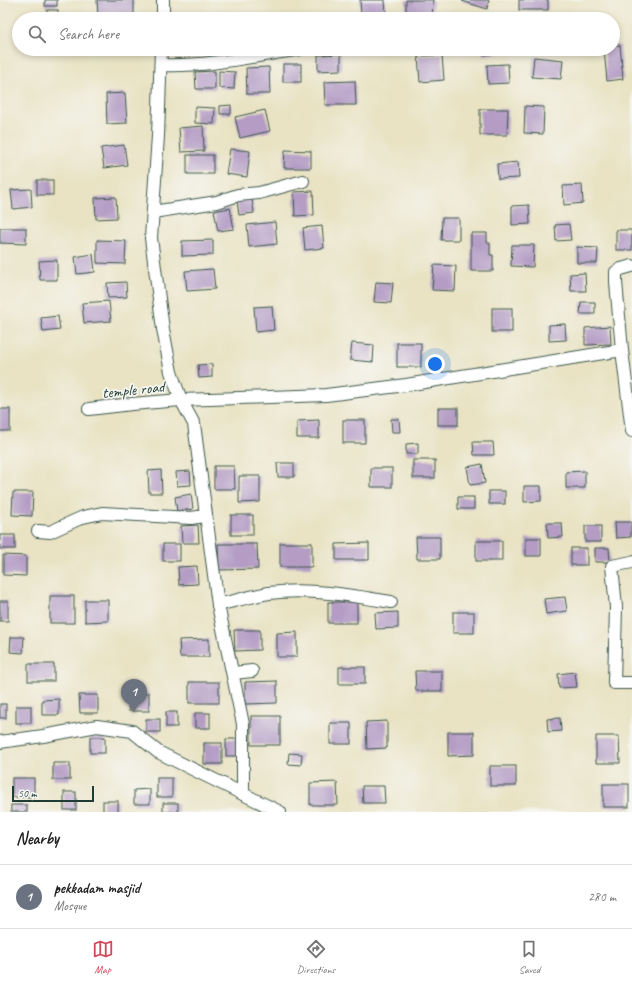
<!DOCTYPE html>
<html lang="en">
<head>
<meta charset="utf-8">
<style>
  body { margin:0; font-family:Caveat,sans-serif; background:#f2f2f2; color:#222 }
  .scale { position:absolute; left:12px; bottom:10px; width:82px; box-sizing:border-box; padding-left:4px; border:2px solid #1f3d34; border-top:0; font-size:11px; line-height:14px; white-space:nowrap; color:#1f3d34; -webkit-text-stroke:3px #f6f6f2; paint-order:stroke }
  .you { position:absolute; left:435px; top:364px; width:14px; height:14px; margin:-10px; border:3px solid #fff; border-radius:50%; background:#1a73e8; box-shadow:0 0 0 6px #1a73e833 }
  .badge { display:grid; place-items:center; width:26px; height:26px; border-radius:50%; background:#d1495b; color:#fff; font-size:13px; font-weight:700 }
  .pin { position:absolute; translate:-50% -33px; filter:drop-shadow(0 1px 2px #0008) }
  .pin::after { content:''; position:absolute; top:21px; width:14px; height:12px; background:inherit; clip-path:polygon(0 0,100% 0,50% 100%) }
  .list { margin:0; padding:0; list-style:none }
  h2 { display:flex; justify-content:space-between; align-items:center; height:52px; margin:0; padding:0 16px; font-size:17px }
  h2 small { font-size:13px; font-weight:400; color:#767676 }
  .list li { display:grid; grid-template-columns:26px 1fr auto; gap:12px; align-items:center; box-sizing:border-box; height:64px; padding:0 16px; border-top:1px solid #e0e0e0 }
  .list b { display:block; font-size:15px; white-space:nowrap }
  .list p { margin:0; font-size:13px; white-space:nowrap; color:#767676 }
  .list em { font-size:13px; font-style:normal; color:#767676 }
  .icon { flex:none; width:22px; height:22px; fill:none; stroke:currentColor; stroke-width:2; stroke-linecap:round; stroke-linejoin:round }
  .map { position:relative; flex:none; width:632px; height:812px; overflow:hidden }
  .search { position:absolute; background:#fff; box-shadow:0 2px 6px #0003; left:12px; right:12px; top:12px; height:44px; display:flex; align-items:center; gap:10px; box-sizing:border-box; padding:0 14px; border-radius:22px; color:#767676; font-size:15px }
  .sheet { height:116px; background:#fff }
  nav { display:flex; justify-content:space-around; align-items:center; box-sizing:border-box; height:56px; border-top:1px solid #e0e0e0; background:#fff; font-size:11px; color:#767676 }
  nav a { display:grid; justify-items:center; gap:2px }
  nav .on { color:#d1495b }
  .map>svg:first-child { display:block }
  .building { fill:#b49cc5 }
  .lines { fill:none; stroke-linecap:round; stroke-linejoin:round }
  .minor-casing { stroke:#3d564a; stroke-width:14 }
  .minor { stroke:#fff; stroke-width:12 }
  .labels { text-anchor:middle; stroke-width:3.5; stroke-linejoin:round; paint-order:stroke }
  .street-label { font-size:16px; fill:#1f3d34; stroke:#f6f6f2 }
</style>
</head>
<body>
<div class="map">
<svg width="632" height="812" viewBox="0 0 632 812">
  <rect width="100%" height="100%" fill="#f6f6f2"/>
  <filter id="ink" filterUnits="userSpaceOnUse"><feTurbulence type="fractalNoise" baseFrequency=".025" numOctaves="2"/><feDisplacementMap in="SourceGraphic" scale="8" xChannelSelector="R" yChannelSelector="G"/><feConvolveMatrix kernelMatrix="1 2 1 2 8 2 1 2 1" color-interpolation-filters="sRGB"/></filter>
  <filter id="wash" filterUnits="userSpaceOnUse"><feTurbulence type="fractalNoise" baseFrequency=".012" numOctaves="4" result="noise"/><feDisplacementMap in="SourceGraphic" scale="16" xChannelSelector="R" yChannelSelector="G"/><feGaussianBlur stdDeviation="0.9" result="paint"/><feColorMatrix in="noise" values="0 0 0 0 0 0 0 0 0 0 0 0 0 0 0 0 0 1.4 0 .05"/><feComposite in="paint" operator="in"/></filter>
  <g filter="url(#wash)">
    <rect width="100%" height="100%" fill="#e9e3c4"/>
    <g id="blocks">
      <g class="building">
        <rect x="45" y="0" width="12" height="6"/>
        <polygon points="97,0 134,0 134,16 98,17"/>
        <polygon points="360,0 385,0 386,14 361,15"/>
        <polygon points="406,0 433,0 432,18 406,18"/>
        <polygon points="462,0 489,0 487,9 462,1"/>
        <rect x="519" y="0" width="29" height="10"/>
        <rect x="47" y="10" width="11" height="9"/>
        <polygon points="620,45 623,79 607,81 604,49 613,49 613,46"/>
        <polygon points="178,49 205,49 205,51 178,50"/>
        <polygon points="482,49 505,49 505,52 483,55"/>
        <polygon points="341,54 341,70 318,71 318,55"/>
        <polygon points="442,55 444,80 420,82 418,56"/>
        <polygon points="534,57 563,60 561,79 532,77"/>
        <rect x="283" y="64" width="18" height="18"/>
        <polygon points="508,64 509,83 488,84 487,65"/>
        <polygon points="269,67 270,94 247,94 246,68"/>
        <polygon points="215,71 215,89 196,89 195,72"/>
        <polygon points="219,71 235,72 234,89 219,88"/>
        <polygon points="355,81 356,105 325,105 324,82"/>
        <polygon points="125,93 127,123 107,124 106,94"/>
        <polygon points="231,105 231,114 220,114 220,106"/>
        <polygon points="525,106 544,107 543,134 524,133"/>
        <polygon points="195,107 215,108 214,124 195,123"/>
        <polygon points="480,109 508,109 507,135 480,135"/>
        <polygon points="265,110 270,131 240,138 235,117"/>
        <polygon points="203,126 204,151 181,152 179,128"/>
        <polygon points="124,145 127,165 104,168 101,148"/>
        <polygon points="230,149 250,151 247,177 226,174"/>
        <polygon points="285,150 311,151 311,168 284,168"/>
        <rect x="187" y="155" width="26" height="19"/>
        <polygon points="518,162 519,178 498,179 497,164"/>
        <rect x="37" y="180" width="16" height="15"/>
        <polygon points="582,185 583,203 564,205 563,186"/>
        <polygon points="31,189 32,207 13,209 11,190"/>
        <polygon points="313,191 314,215 295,216 294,192"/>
        <polygon points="116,197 117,218 96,219 95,198"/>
        <polygon points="252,199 254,213 239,215 237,201"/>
        <polygon points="529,205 530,224 512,225 512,206"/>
        <polygon points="230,208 234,229 218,231 214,211"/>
        <polygon points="442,218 459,218 459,240 441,240"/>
        <polygon points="275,222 277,244 249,247 247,225"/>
        <polygon points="569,224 571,240 556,241 555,225"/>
        <polygon points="322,226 324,248 305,250 303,228"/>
        <polygon points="0,228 26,228 26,244 0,243"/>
        <rect x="616" y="230" width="16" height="20"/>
        <polygon points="471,233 487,233 487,243 490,243 490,255 493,255 493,271 471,271"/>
        <polygon points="97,240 126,241 125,264 97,263"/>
        <polygon points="213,240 213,255 182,256 182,241"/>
        <polygon points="512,245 534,245 533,267 511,266"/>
        <polygon points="577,247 598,248 597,263 577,263"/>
        <polygon points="93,254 95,272 77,274 75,257"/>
        <polygon points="57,260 57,280 40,280 39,261"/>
        <polygon points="434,265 456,266 455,291 432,290"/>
        <polygon points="213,269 215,289 187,291 185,271"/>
        <polygon points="585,273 586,291 571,291 570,274"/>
        <polygon points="126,282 127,297 108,298 107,283"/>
        <polygon points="376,282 393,283 391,303 374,302"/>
        <polygon points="109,301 111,321 84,323 82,303"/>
        <polygon points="581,302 595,302 595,314 580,314"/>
        <polygon points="272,306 274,330 256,332 254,307"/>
        <rect x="492" y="308" width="20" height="24"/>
        <polygon points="58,316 60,330 43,332 41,318"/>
        <polygon points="565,324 566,340 549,341 549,325"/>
        <polygon points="610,326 611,344 585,345 585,328"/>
        <polygon points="352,343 374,345 373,362 350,360"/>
        <rect x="397" y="343" width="24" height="24"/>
        <polygon points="212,364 212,377 199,378 198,365"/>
        <rect x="438" y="408" width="20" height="17"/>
        <rect x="0" y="409" width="10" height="22"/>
        <polygon points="391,419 399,419 400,432 392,432"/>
        <polygon points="319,420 319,438 297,438 297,421"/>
        <rect x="343" y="420" width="22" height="23"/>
        <polygon points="473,442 493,442 494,455 474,455"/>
        <polygon points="418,443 418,454 406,454 406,444"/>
        <rect x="413" y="460" width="22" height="18"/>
        <polygon points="277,463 294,463 294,477 278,477"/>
        <polygon points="482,464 485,483 470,485 467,467"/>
        <polygon points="214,466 234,466 235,489 214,489"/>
        <rect x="371" y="468" width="21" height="19"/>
        <polygon points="161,470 162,493 149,493 148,471"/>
        <polygon points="190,471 191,485 177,486 176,472"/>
        <polygon points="585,471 585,488 566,488 566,472"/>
        <polygon points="239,476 260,476 260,502 239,503"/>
        <polygon points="524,486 541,486 541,501 524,502"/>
        <rect x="489" y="491" width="16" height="13"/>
        <polygon points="13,492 33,492 32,516 12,515"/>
        <polygon points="191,494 193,509 177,511 175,497"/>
        <rect x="458" y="497" width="16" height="12"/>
        <rect x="231" y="515" width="22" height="20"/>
        <polygon points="615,522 631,522 631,537 616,538"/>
        <polygon points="547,523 562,523 563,537 548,538"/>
        <polygon points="198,525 199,543 182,543 181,526"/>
        <rect x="585" y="526" width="16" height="16"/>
        <rect x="0" y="535" width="15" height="14"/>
        <polygon points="416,537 440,537 440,559 417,559"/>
        <rect x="526" y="538" width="15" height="18"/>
        <rect x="476" y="541" width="26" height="20"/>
        <rect x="280" y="543" width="32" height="24"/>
        <polygon points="369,543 369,560 336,560 336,544"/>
        <rect x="163" y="544" width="17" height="17"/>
        <polygon points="218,544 257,544 258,569 219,570"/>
        <rect x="571" y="548" width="16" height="17"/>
        <polygon points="595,548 609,548 610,562 595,562"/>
        <polygon points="3,555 26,556 26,576 3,575"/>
        <polygon points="197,566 198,584 179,585 178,567"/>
        <rect x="50" y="596" width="24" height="27"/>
        <polygon points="565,597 567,611 546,614 544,599"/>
        <polygon points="85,600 108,600 108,621 85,622"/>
        <rect x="0" y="601" width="8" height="20"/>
        <rect x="328" y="602" width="29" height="21"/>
        <polygon points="398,612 398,628 376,629 375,613"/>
        <rect x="453" y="612" width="21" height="21"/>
        <polygon points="234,630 260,630 260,650 235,651"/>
        <polygon points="297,632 297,657 277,657 277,633"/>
        <polygon points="11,637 24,637 23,653 10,652"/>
        <polygon points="209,639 209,657 180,657 179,640"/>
        <rect x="28" y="664" width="26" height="17"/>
        <rect x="339" y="667" width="26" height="17"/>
        <polygon points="415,671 442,671 442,691 416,691"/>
        <polygon points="575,672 577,687 559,688 558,674"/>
        <polygon points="277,681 277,703 245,704 245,682"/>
        <rect x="189" y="682" width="30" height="21"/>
        <rect x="129" y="693" width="20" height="18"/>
        <polygon points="79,695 98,695 98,713 80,713"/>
        <polygon points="59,699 59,715 42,715 42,700"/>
        <rect x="0" y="704" width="6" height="14"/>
        <rect x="16" y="706" width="15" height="17"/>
        <rect x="166" y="712" width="11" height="15"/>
        <rect x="195" y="713" width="15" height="15"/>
        <rect x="251" y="716" width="29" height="29"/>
        <polygon points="560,718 561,731 548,732 547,719"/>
        <rect x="146" y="719" width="14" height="13"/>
        <polygon points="387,721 387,748 367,749 366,722"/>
        <rect x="330" y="723" width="21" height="21"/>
        <polygon points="448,732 474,732 474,755 448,756"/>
        <polygon points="596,736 619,736 620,763 596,763"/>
        <rect x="90" y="737" width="15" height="16"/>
        <rect x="226" y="739" width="11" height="17"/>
        <rect x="204" y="743" width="18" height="21"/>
        <polygon points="289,753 302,754 301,765 288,764"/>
        <rect x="53" y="763" width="17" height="17"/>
        <rect x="490" y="766" width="26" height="20"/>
        <rect x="12" y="778" width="22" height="19"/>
        <rect x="157" y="778" width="15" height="19"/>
        <polygon points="337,782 338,805 310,805 310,783"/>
        <rect x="603" y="784" width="26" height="23"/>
        <polygon points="362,786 384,786 385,803 363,803"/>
        <polygon points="150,789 150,804 134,804 134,790"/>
        <rect x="64" y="792" width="12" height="18"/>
        <rect x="103" y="801" width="15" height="11"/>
        <rect x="163" y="803" width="15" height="9"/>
        <rect x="11" y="805" width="16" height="7"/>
      </g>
    </g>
  </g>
  <g filter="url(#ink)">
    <use href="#blocks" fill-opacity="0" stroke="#3d564a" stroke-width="1"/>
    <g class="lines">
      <defs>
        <g id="minor">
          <polyline points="163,19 163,0"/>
          <path d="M 161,65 C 208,67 254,56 300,49"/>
          <polyline points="153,212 217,202 238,195 259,193 303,181"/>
          <polyline points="622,350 616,282 616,272 621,269 632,266"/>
          <polyline points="89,409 132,404 181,400 171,372 163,329 151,238 158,136 161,49"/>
          <polyline points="38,531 50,532 83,517 102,513 191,518 205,516"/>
          <polyline points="632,562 612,566 616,607 614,683 632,683"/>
          <path d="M 218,605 C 234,601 252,596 269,593 C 310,588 350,595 391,602"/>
          <polyline points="233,673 252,671"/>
          <polyline points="0,742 43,736 97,726 132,731 158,752 243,794 243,724 218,605 194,424 181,400 326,395 406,385 622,350 632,431"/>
          <polyline points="243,794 280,812"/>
        </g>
      </defs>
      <use href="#minor" class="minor-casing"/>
      <use href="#minor" class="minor"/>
    </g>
  </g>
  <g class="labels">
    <g class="street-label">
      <text transform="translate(133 389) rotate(-6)" y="6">temple road</text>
    </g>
  </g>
</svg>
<div class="scale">50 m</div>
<div class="you"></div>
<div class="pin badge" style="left:134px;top:712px;background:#6b7280">1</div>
<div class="search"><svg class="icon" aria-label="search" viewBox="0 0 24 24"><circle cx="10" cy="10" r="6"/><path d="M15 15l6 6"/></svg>Search here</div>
</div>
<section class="sheet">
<h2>Nearby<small></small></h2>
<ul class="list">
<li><span class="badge" style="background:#6b7280">1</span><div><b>pekkadam masjid</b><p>Mosque</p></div><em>280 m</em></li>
</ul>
</section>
<nav>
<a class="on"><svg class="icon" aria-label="map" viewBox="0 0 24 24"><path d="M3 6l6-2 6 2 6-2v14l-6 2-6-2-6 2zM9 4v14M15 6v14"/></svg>Map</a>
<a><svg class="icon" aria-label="directions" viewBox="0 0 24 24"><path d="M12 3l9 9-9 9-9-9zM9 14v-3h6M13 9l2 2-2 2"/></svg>Directions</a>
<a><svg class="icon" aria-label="saved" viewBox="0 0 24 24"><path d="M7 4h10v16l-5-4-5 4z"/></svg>Saved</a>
</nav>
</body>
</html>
